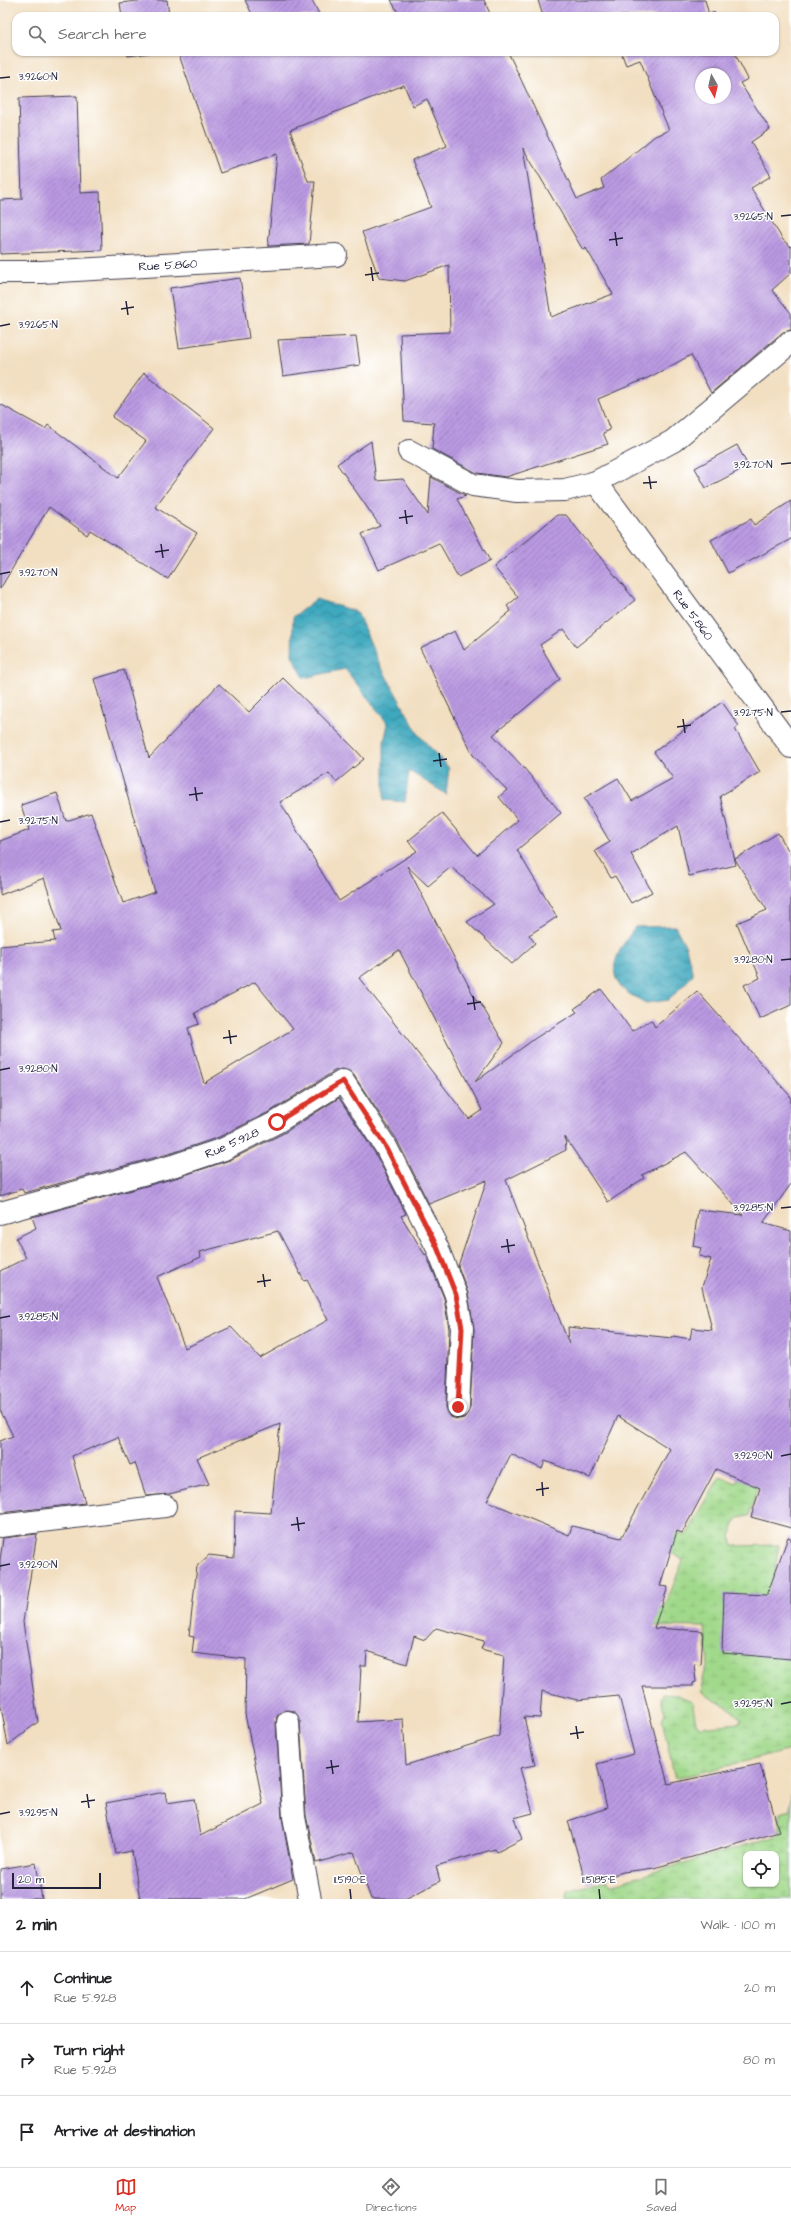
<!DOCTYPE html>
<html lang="en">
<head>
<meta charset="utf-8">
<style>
  body { margin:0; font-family:"Architects Daughter",sans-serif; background:#f2f2f2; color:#202124 }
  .controls { position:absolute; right:12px; bottom:12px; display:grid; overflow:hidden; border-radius:8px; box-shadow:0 1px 3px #0004 }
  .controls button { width:36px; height:36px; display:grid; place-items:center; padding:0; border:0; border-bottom:1px solid #e0e0e0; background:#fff; color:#202124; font:20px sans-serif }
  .compass { position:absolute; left:695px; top:68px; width:36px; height:36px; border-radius:50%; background:#fff; box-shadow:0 1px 3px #0004; rotate:172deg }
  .scale { position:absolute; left:12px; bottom:10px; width:89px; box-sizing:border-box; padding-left:4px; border:2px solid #22223b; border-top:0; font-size:11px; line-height:14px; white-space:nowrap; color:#22223b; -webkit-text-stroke:3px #fff; paint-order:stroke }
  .stop { position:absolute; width:12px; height:12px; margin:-9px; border:3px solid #d93025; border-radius:50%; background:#fff }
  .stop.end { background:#d93025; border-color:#fff; box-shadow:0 1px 4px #0008 }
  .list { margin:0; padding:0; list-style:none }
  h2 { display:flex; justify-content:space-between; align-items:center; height:52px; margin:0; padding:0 16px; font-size:17px }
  h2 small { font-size:13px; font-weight:400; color:#757577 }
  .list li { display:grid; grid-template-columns:26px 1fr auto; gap:12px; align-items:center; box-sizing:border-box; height:72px; padding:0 16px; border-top:1px solid #e0e0e0 }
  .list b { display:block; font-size:15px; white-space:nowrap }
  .list p { margin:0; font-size:13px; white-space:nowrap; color:#757577 }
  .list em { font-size:13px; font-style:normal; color:#757577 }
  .icon { flex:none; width:22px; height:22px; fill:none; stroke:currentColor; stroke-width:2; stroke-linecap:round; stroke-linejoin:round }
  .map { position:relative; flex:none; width:791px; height:1899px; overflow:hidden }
  .search { position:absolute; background:#fff; box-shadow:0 1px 3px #0004; left:12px; right:12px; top:12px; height:44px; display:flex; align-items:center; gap:10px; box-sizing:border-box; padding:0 14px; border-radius:12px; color:#757577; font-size:15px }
  .sheet { height:268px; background:#fff }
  nav { display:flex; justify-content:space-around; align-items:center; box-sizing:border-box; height:56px; border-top:1px solid #e0e0e0; background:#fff; font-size:11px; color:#757577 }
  nav a { display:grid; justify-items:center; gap:2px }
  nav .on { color:#d93025 }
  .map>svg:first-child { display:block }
  .wetland { fill:url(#wetland-marsh); stroke:#627e63; fill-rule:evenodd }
  .water { fill:url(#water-waves); stroke:#30657c }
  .building { fill:url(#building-hatch); fill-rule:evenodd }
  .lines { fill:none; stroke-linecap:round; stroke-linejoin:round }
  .minor-casing { stroke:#413e4f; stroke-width:24 }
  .minor { stroke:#fff; stroke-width:22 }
  .route { stroke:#d93025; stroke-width:5 }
  .ticks { fill:none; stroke:#22223b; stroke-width:1.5 }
  .labels { text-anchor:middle; stroke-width:3; stroke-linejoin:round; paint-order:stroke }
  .street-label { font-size:12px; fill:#22223b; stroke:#fff }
  .ticks-label { font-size:10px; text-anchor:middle; fill:#22223b; stroke:#fff; stroke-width:3; stroke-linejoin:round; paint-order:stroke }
</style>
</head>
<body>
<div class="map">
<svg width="791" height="1899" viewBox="0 0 791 1899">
  <defs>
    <pattern id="wetland-marsh" width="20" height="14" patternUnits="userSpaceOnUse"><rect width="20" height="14" fill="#a1d98b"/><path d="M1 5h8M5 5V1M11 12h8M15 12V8" fill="none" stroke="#8aba79"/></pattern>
    <pattern id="water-waves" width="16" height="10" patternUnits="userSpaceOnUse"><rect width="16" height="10" fill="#3ea8be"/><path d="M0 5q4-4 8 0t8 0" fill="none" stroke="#34889c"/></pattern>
    <pattern id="building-hatch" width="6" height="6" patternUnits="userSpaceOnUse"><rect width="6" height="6" fill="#ba9ae2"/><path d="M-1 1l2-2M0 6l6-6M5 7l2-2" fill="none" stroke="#977db8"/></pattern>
  </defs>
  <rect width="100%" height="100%" fill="#fff"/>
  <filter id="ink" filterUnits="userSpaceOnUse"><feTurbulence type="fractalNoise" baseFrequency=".025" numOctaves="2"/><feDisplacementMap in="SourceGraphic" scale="8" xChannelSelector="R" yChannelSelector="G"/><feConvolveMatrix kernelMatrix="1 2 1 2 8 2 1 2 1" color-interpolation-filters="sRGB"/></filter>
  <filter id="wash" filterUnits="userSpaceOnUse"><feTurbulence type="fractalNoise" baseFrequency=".012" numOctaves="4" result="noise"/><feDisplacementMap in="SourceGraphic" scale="16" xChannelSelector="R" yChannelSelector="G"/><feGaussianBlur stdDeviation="0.9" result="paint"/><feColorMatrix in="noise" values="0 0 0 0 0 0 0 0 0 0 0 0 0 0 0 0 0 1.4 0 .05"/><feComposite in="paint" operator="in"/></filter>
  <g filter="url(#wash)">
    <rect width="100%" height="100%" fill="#f2dfc1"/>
    <g class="wetland">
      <path d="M 764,1418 L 770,1444 L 749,1516 L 738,1518 C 731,1528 730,1534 733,1546 L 779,1545 L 774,1574 L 791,1581 L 791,1750 L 675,1779 L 662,1719 L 665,1713 L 661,1699 L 663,1694 L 677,1695 L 692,1701 L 696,1723 L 699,1727 L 739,1723 L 741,1720 C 732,1706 715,1703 703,1692 L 702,1679 L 708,1665 L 705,1627 L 657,1626 L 636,1619 L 639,1606 L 664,1609 L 683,1560 L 636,1532 L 646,1522 L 686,1536 L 720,1476 L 736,1483 Z"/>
      <path d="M 791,1794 L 791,1899 L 567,1899 L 568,1891 L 607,1880 L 610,1885 L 780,1835 L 780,1813 L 790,1810 ZM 746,1854 L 776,1854 L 776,1884 L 746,1884 Z"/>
    </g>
    <g class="water">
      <polygon points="316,599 357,612 380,665 419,735 449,768 446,794 409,771 405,802 384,800 384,742 388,724 345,669 304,678 292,655 293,617"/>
      <path d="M 675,926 L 686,947 L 693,975 L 669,1000 L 646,1003 C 639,999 625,993 620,986 C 605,965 624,944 635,927 Z"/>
    </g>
    <g id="blocks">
      <g class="building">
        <polygon points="145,0 167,0 169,16 122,16 120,3"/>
        <polygon points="245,0 312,0 320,16 253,16"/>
        <polygon points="391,0 484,0 491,16 400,16"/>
        <polygon points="538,0 705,0 709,15 714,12 716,16 543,16"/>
        <polygon points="127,52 156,52 128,56"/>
        <path d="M 178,52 L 508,52 L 577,199 L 604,188 L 601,180 L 655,136 L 669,130 L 640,60 L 626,65 L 621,52 L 734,52 L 748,79 L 740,83 L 770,129 L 751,142 L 771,176 L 751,188 L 783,240 L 791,247 L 791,273 L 772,290 L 791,313 L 791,330 L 783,332 L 711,393 L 691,355 L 652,376 L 598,399 L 610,430 L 603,433 L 608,444 L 506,477 L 477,473 L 432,449 L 434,423 L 404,421 L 400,334 L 450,332 L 449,265 L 405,281 L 379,278 L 362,232 L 431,207 L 412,160 L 447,146 L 427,99 L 413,106 L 404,85 L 290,130 L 308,181 L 315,181 L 309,244 L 268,246 L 277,154 L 220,173 ZM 701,74 L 725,74 L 725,98 L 701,98 ZM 523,148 L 583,250 L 586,248 L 613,294 L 551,317 Z"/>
        <polygon points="77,96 80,193 100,192 102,250 0,254 0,200 22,199 19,98"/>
        <polygon points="240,278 249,338 179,348 170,288"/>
        <polygon points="356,336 360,365 283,376 278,340"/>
        <polygon points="144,373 214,428 155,507 197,533 168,579 90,530 87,535 49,507 0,589 0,404 45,429 48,425 118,478 146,441 112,417"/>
        <polygon points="371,441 376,481 403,479 428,515 431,477 466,496 457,499 490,561 458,577 439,543 379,570 362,534 380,526 337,464"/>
        <polygon points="737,445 748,466 706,488 695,468"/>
        <polygon points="791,501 791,539 728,573 711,540 751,519 754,525"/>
        <path d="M 557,515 L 566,515 L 635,600 L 576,647 L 563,629 L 540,645 L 560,679 L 493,735 L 524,768 L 561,813 L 517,850 L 557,917 L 529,935 L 535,943 L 512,964 L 467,922 L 494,904 L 451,867 L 428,886 L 407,866 L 477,1002 L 479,1001 L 504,1043 L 475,1082 L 537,1037 L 577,1012 L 574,1009 L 601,989 L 632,1031 L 651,1020 L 655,1027 L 697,991 L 791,1097 L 791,1184 L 763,1223 L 791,1231 L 791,1528 L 751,1517 L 760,1488 L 716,1469 L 682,1533 L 677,1531 L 660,1586 L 668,1587 L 654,1628 L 703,1631 L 701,1665 L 694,1664 L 696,1682 L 693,1683 L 693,1686 L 642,1686 L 668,1784 L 760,1764 L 779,1832 L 654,1868 L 623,1872 L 586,1883 L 568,1821 L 607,1808 L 597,1764 L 634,1754 L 619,1696 L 577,1700 L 542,1691 L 540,1718 L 524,1717 L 535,1765 L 520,1768 L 533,1813 L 514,1818 L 522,1839 L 497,1852 L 495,1849 L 436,1866 L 440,1881 L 405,1899 L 371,1899 L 354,1852 L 316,1863 L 306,1815 L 300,1721 L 294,1711 L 287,1710 L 277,1716 L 276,1723 L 282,1818 L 293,1879 L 245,1899 L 140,1899 L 132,1851 L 116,1854 L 106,1803 L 165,1792 L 167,1803 L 194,1799 L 200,1836 L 263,1804 L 245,1714 L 246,1659 L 192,1653 L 194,1637 L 189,1636 L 197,1566 L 209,1555 L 234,1558 L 235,1511 L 271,1513 L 280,1424 L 197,1458 L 209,1484 L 169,1494 L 146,1496 L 135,1463 L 130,1465 L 118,1437 L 72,1456 L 85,1503 L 0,1513 L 0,1441 L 13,1436 L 0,1410 L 0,1271 L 26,1258 L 16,1238 L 36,1228 L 32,1217 L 179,1177 L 230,1160 L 284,1133 L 339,1098 L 375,1153 L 406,1214 L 401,1216 L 425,1255 L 426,1254 L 444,1298 L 449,1329 L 446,1407 L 451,1417 L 458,1419 L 464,1418 L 470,1408 L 474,1329 L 468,1293 L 458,1266 L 487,1180 L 429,1204 L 397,1140 L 353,1074 L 343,1069 L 336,1070 L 271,1111 L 219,1137 L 172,1153 L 24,1193 L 22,1189 L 0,1196 L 0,946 L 55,941 L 53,932 L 61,931 L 44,878 L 0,895 L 0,841 L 29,830 L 21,805 L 57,793 L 66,821 L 91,813 L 123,903 L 155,892 L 94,679 L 124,670 L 149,758 L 219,684 L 249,712 L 283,678 L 355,749 L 364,759 L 336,782 L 329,773 L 280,802 L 339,901 L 417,851 L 408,841 L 442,813 L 477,855 L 518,820 L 499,797 L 507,790 L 473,755 L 420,648 L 455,631 L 464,650 L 511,611 L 507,606 L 518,597 L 494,567 ZM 399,950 L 482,1110 L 469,1119 L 359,978 ZM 255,982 L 293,1029 L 204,1083 L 188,1028 L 199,1024 L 195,1013 ZM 565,1137 L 608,1202 L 644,1178 L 642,1175 L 686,1152 L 743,1215 L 698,1210 L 693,1246 L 701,1248 L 699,1256 L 711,1259 L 702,1287 L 712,1330 L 692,1328 L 690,1339 L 673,1336 L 672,1338 L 568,1327 L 569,1344 L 506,1180 L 566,1150 ZM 278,1231 L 304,1281 L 307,1280 L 328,1320 L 260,1358 L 231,1327 L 185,1348 L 157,1277 L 201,1257 L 200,1252 ZM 618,1416 L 670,1449 L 621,1538 L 572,1526 L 569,1535 L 487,1501 L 511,1454 L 542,1469 L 545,1461 L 590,1478 ZM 436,1628 L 484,1641 L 481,1649 L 504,1655 L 499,1736 L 406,1765 L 403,1719 L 358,1722 L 361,1666 L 366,1666 L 367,1651 L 407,1664 L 414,1636 L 425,1640 Z"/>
        <polygon points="722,702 739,726 735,729 760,772 720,796 736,865 689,876 678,826 631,854 652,892 631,903 615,876 611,878 595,851 610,842 584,798 618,778 632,801 673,778 654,752"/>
        <polygon points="778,833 791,855 791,1005 760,1019 744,985 760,978 737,923 767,910 735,859"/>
        <polygon points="37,1534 23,1622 38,1722 8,1745 0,1701 0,1560 3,1538"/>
        <polygon points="788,1537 791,1538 791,1659 722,1653 724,1593 767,1595"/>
        <polygon points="36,1863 42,1899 0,1899 0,1869"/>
      </g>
    </g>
  </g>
  <g filter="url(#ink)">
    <use href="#blocks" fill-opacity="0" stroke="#413e4f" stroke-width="1"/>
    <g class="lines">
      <defs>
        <g id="minor">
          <polyline points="0,272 42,272 336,255"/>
          <polyline points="409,451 473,485 517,491 565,490 596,482 673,441 791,342"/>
          <polyline points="596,482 791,747"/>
          <polyline points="0,1213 176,1165 224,1149 277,1122 343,1081 386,1147 437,1247 456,1295 462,1328 458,1407"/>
          <polyline points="0,1526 165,1506"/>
          <polyline points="288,1722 294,1817 310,1899"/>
        </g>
      </defs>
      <use href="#minor" class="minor-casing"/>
      <use href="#minor" class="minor"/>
    </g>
  </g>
  <g class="lines" filter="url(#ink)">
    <polyline class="route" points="277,1122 343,1081 386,1147 437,1247 456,1295 462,1328 458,1407"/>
  </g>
  <path class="ticks" d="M 0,78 L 10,77M 781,216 L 791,215M 615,232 L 617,246M 609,240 L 623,238M 371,267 L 373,281M 365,275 L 379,273M 126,301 L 128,315M 121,309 L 134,307M 0,326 L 10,324M 781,464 L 791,463M 649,476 L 651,489M 643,483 L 657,482M 405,510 L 407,524M 399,518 L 413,516M 161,544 L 163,558M 155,552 L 169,550M 0,574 L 10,572M 781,712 L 791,711M 683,719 L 685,733M 677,727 L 691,725M 439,753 L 441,767M 433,761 L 447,759M 195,787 L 197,801M 189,795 L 203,793M 0,822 L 10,820M 781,960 L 791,959M 473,996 L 475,1010M 467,1004 L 481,1002M 229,1030 L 231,1044M 223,1038 L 237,1036M 0,1070 L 10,1068M 781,1208 L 791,1207M 507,1239 L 509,1253M 501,1247 L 515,1245M 263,1274 L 265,1287M 257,1282 L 271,1280M 0,1318 L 10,1316M 781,1456 L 791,1454M 542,1482 L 543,1496M 536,1490 L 549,1488M 297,1517 L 299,1531M 291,1525 L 305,1523M 0,1566 L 10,1564M 781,1704 L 791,1702M 576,1726 L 578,1739M 570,1734 L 584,1732M 331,1760 L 333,1774M 326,1768 L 339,1766M 87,1794 L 89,1808M 81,1802 L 95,1800M 0,1814 L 10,1812M 350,1889 L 351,1899M 599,1889 L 600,1899"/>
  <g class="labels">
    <g class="street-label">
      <text transform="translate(168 265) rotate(-3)" y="4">Rue 5.860</text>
      <text transform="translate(693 615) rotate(54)" y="4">Rue 5.860</text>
      <text transform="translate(232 1143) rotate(-24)" y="4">Rue 5.928</text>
    </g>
  </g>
  <g class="ticks-label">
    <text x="38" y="80">3.9260°N</text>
    <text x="753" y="220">3.9265°N</text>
    <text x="38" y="328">3.9265°N</text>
    <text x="753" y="468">3.9270°N</text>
    <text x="38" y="576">3.9270°N</text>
    <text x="753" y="716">3.9275°N</text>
    <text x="38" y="824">3.9275°N</text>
    <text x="753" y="963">3.9280°N</text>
    <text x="38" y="1072">3.9280°N</text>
    <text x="753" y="1211">3.9285°N</text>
    <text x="38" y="1320">3.9285°N</text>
    <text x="753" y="1459">3.9290°N</text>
    <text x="38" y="1568">3.9290°N</text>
    <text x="753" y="1707">3.9295°N</text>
    <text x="38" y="1816">3.9295°N</text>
    <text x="350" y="1883">11.5190°E</text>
    <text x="599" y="1883">11.5185°E</text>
  </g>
</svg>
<div class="controls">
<button><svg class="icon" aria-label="locate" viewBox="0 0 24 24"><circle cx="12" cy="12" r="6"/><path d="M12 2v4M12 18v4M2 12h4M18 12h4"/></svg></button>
</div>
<svg class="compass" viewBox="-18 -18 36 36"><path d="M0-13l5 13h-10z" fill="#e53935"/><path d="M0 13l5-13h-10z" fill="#757577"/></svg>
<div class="scale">20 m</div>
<div class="stop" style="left:277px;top:1122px"></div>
<div class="stop end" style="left:458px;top:1407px"></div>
<div class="search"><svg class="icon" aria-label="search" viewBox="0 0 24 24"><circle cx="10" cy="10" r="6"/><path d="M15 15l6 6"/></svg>Search here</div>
</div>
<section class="sheet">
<h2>2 min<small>Walk · 100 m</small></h2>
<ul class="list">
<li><svg class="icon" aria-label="ahead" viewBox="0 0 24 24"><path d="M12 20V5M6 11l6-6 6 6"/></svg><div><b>Continue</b><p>Rue 5.928</p></div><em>20 m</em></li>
<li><svg class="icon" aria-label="right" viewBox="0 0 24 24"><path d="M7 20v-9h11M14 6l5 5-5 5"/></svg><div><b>Turn right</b><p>Rue 5.928</p></div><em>80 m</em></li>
<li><svg class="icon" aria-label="arrive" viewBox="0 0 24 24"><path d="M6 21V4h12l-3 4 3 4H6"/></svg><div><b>Arrive at destination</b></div></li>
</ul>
</section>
<nav>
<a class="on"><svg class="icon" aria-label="map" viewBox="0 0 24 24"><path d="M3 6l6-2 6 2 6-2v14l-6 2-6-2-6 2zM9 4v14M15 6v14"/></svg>Map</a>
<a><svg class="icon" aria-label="directions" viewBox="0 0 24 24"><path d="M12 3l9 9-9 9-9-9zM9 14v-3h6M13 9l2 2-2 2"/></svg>Directions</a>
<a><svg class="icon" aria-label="saved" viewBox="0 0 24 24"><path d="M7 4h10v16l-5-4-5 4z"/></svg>Saved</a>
</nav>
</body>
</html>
